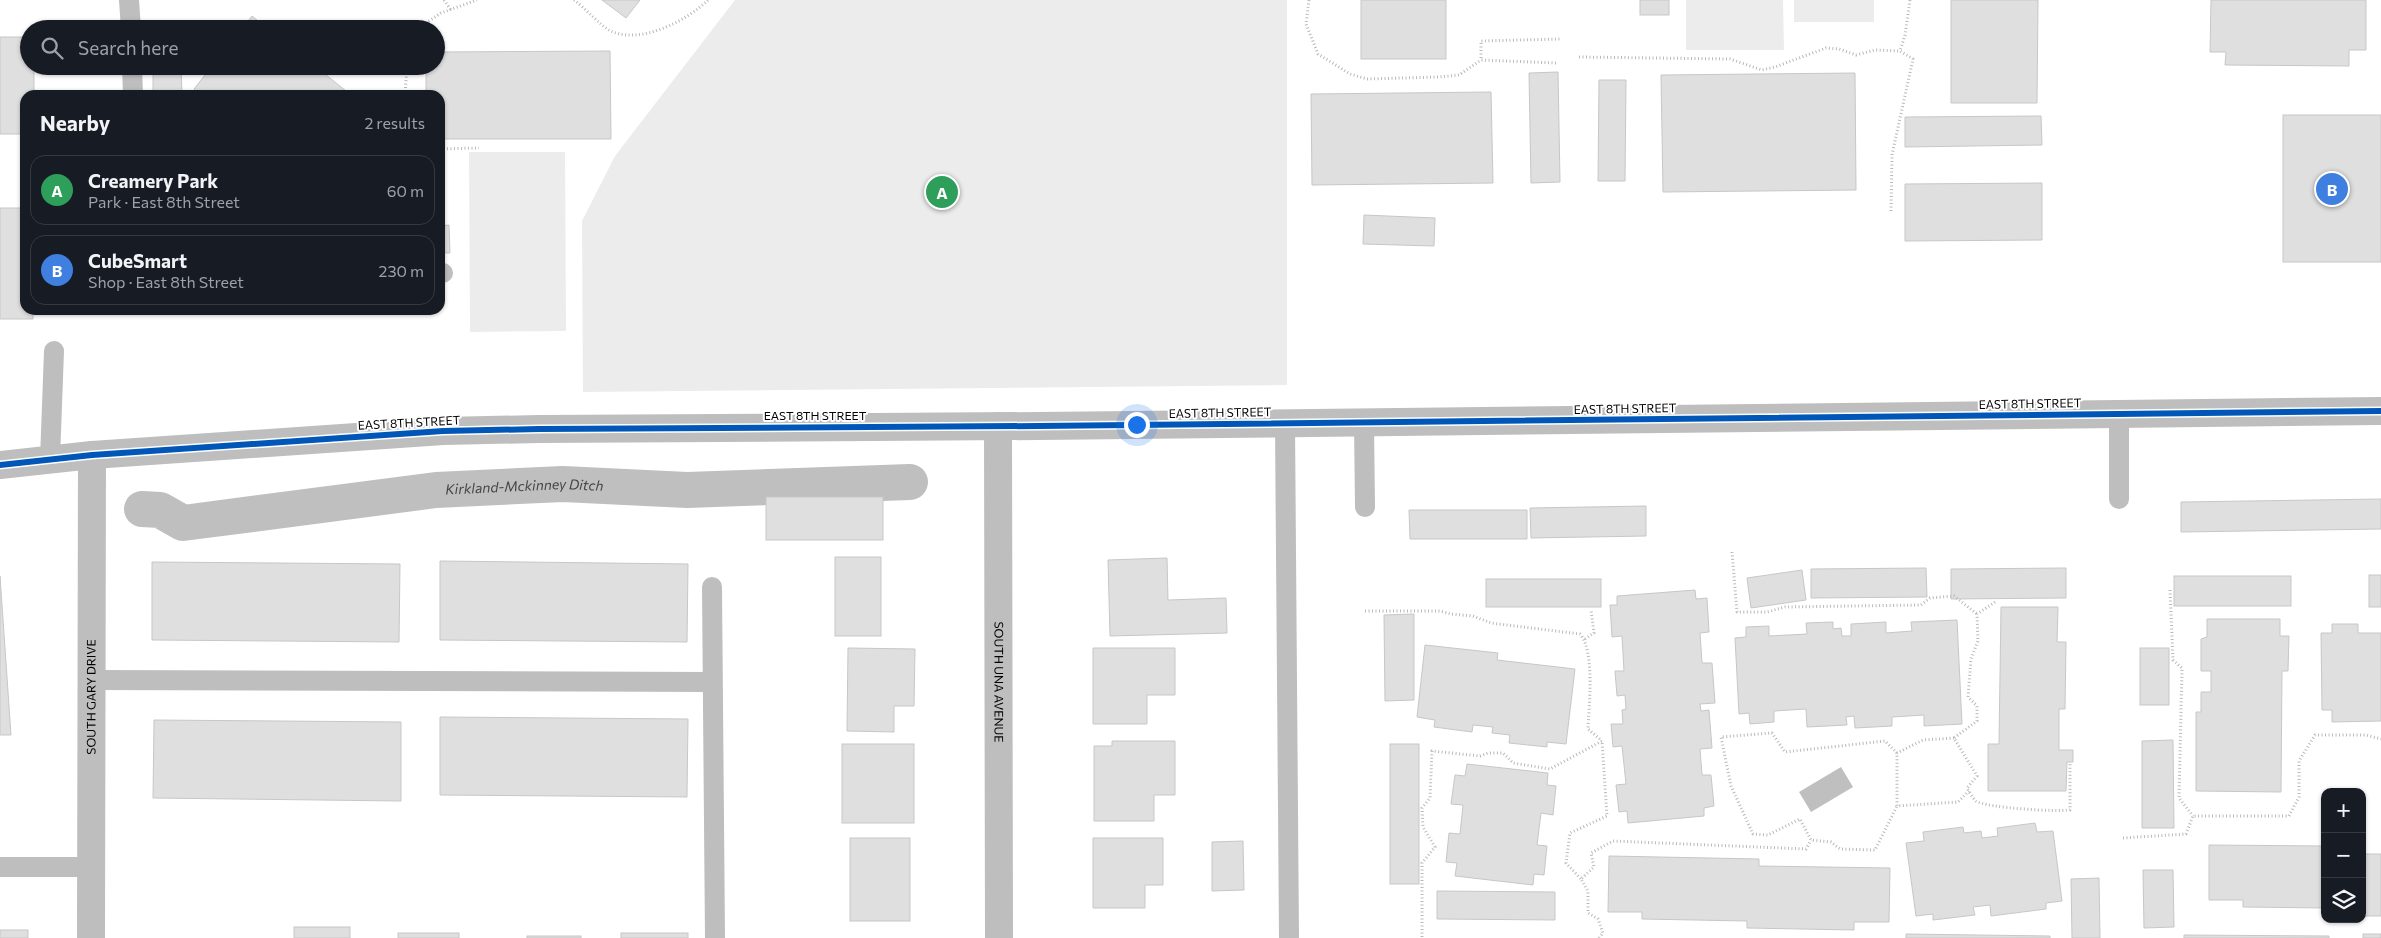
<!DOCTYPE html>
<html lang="en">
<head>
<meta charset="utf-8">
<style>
  body { margin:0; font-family:Commissioner,sans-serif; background:#20242c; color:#f1f3f6 }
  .controls { position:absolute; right:15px; bottom:15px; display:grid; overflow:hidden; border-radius:10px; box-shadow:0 1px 4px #0004 }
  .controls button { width:45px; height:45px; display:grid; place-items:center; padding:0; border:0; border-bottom:1px solid #363941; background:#171b24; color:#f1f3f6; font:25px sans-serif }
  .you { position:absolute; left:1136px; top:424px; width:18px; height:18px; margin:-12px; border:4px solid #fff; border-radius:50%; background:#1a73e8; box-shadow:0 0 0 8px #1a73e833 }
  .badge { display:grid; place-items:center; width:32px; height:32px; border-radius:50%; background:#adaeaf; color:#fff; font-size:16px; font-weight:700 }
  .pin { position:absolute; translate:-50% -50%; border:2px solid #fff; box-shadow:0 1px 5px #0006 }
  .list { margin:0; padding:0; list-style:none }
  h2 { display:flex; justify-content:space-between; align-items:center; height:65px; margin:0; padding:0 20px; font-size:21px }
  h2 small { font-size:16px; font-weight:400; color:#9ea1a6 }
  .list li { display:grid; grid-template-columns:32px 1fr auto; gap:15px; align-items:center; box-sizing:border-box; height:70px; margin:0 10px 10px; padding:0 10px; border:1px solid #363941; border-radius:15px }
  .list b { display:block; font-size:19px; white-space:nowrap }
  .list p { margin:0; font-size:16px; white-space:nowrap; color:#9ea1a6 }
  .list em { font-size:16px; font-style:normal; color:#9ea1a6 }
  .icon { flex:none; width:28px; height:28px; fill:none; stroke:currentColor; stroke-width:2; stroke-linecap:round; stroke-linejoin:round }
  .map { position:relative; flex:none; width:2381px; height:938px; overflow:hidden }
  .search { position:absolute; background:#171b24; box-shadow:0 1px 4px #0004; left:20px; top:20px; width:425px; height:55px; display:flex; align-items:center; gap:12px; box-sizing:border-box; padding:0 18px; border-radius:28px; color:#9ea1a6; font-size:19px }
  .panel { position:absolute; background:#171b24; box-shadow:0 1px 4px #0004; left:20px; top:90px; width:425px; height:225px; border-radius:15px }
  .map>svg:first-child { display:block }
  .green { fill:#ececec }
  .water { fill:#bfbfbf }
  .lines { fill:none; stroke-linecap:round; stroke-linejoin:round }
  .canal { stroke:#bfbfbf; stroke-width:36 }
  .building { fill:#dfdfdf; stroke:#c7c7c7 }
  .path { stroke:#b9b9b9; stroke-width:3; stroke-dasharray:1 2.5; stroke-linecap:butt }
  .service { stroke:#bebebe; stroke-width:20 }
  .minor { stroke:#bebebe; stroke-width:28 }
  .tertiary { stroke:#bebebe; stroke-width:28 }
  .cycleway-casing { stroke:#fff; stroke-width:9 }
  .cycleway { stroke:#0057b8; stroke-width:6 }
  .labels { text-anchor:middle; stroke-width:4; stroke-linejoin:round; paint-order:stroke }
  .street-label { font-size:12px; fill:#000; stroke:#fff }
  .water-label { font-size:14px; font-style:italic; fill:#444; stroke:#fff }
</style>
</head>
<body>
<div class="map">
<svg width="2381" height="938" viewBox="0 0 2381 938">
  <rect width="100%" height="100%" fill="#fff"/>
  <g class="green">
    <polygon points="735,0 1287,0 1287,385 583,392 582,221 615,156"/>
    <polygon points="1686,0 1783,0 1784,50 1686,50"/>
    <rect x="1794" y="0" width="80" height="22"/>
    <polygon points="469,152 565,152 566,331 470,332"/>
  </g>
  <polygon class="water" points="1841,767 1853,787 1811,812 1799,792"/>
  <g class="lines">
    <path class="canal" id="s1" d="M 142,509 L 160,510 L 183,523 L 436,490 L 563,484 L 687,490 L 910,482"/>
  </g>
  <g class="building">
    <polygon points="602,0 640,0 626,18"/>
    <rect x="1361" y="0" width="85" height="59"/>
    <rect x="1640" y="0" width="29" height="15"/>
    <polygon points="1951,0 2038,0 2037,103 1951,103"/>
    <polygon points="2211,0 2366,0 2366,50 2349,50 2349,66 2225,65 2226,52 2210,52"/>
    <polygon points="252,16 268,29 242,29"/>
    <polygon points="0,37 29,37 29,66 34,66 34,95 25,95 25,134 0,134"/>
    <polygon points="610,51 611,139 440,139 440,95 426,95 426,66 436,66 436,52"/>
    <polygon points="153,66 181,66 182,95 153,95"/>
    <polygon points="212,66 315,66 351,95 202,95 194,89"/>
    <polygon points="1558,72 1560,182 1531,183 1529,73"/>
    <polygon points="1855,73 1856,190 1663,192 1661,75"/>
    <polygon points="1599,80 1626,80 1625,181 1598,181"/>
    <polygon points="1491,92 1493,183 1312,185 1311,94"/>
    <rect x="2283" y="115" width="98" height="147"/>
    <polygon points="2041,116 2042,145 1905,147 1905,117"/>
    <polygon points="2042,183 2042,240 1905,241 1905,184"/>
    <polygon points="0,208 25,208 25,310 33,310 33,319 0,319"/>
    <polygon points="1364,215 1435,218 1434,246 1363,244"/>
    <polygon points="449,225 450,253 440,253 440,226"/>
    <rect x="766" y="497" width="117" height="43"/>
    <polygon points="2381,499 2381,529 2181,532 2181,502"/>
    <polygon points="1646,506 1646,536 1531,538 1530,508"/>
    <polygon points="1409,510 1527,510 1527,539 1410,539"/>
    <rect x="835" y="557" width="46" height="79"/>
    <polygon points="1167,558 1168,600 1226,598 1227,633 1110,636 1108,560"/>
    <polygon points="440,561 688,564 687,642 440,640"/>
    <polygon points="152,562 400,564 399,642 152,640"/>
    <polygon points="1926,568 1927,597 1811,598 1811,569"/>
    <polygon points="2066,568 2066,598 1951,599 1951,569"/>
    <polygon points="1802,570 1806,600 1751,608 1747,578"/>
    <rect x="2369" y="575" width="12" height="32"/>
    <polygon points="0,576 11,735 0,735"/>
    <rect x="2174" y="576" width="117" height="30"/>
    <rect x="1486" y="579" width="115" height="28"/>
    <polygon points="1695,590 1696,599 1707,598 1709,632 1700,633 1702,663 1712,663 1715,703 1700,704 1701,711 1709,710 1712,748 1700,749 1702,775 1711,775 1714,806 1704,808 1704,816 1628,823 1627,811 1619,812 1616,785 1626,784 1622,746 1613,747 1611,724 1623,724 1622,710 1626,709 1625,695 1617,696 1615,671 1624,671 1622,636 1612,637 1610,605 1617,605 1617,596"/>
    <polygon points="2001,607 2058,607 2057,642 2066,642 2065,709 2059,709 2059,750 2073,750 2073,762 2067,762 2066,791 1988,791 1988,744 1999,744"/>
    <polygon points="1414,614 1414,700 1385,701 1384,615"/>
    <polygon points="2207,619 2280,619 2280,636 2289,636 2288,671 2282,671 2281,792 2196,791 2196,712 2201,712 2201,692 2211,692 2211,671 2201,671 2201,639 2207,637"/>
    <polygon points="1957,620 1962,724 1924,726 1924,715 1892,717 1892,726 1855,728 1854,716 1846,717 1847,725 1807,727 1806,709 1774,711 1774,722 1750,724 1749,713 1739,714 1735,638 1746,637 1746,627 1769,626 1769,636 1807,634 1806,623 1833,622 1833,629 1841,628 1842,636 1851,636 1851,624 1886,622 1886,633 1912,631 1911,622"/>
    <polygon points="2332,624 2358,624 2358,633 2381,633 2381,721 2332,722 2332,710 2322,710 2321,633 2332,633"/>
    <polygon points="1425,645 1498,653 1497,660 1575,669 1566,744 1547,742 1547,747 1509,743 1510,735 1492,733 1493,727 1473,725 1472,732 1434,727 1435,720 1417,717"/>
    <polygon points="848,648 915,649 914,706 894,706 894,732 847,731"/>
    <polygon points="1093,648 1175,648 1175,695 1147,695 1147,724 1093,724"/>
    <rect x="2140" y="648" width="29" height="57"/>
    <polygon points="440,717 688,719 687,797 440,795"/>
    <polygon points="154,720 401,722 401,801 153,798"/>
    <polygon points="2173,740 2174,828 2142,828 2142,741"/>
    <polygon points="1112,741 1175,741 1175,795 1154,795 1154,821 1094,821 1094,746 1112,746"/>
    <rect x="842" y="744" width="72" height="79"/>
    <rect x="1390" y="744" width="29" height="140"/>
    <polygon points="1467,764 1548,773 1547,785 1556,786 1553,815 1541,813 1537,845 1547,846 1544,875 1534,874 1533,885 1455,876 1457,863 1446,862 1449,833 1460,834 1463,805 1451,804 1455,775 1465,776"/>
    <polygon points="2035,823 2037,832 2053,831 2062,901 2046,903 2046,909 1991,916 1990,905 1973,907 1975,915 1933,920 1933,914 1916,916 1906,843 1924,841 1923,832 1963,827 1964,833 1981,831 1982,838 1998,836 1997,828"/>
    <rect x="850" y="838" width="60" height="83"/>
    <polygon points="1093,838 1163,838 1163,885 1145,885 1145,908 1093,908"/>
    <polygon points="1243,841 1244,890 1212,891 1212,842"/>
    <polygon points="2209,845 2325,846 2325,908 2243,907 2243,900 2209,900"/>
    <rect x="2362" y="854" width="19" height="62"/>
    <polygon points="1609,856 1759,859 1759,866 1890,868 1889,922 1854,922 1854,930 1747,928 1747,921 1642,919 1642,912 1608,912"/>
    <polygon points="2143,870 2173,870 2174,927 2144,928"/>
    <polygon points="2099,878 2100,938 2072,938 2071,879"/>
    <polygon points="1437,891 1555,892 1555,920 1437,919"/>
    <rect x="294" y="927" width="56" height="11"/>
    <rect x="0" y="930" width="28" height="8"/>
    <rect x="398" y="933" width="61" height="5"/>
    <rect x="621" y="933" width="67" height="5"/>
    <polygon points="1906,934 2050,936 2050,938 1906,938"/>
    <rect x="2363" y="934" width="18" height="4"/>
    <polygon points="2184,935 2329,936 2329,938 2184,938"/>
    <rect x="527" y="936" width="54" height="2"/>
  </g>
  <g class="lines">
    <g class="path">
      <polyline points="444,0 451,10"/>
      <path d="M 574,0 C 585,8 599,24 609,30 C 638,46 687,21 708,0"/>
      <polyline points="1309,0 1306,24 1318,54 1350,74 1367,79 1439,77 1459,75 1481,60"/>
      <polyline points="417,29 441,13 477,0"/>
      <polyline points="1579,57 1730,59 1762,70 1775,67 1826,48 1839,49 1856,55 1875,50 1900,51"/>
      <polyline points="1556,63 1481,60 1481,41 1560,39"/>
      <polyline points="405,95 407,66"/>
      <polyline points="440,149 479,148"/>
      <polyline points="1891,211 1892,155 1913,59 1900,51 1905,35 1910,0"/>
      <polyline points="1732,552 1737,612 1767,612 1785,607 1921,605 1930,598 1954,596 1977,614"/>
      <polyline points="2170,590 2173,660 2182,668 2179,798 2193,816"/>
      <path d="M 1995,602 L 1977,614 L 1978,641 L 1971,659 L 1968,697 L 1977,706 L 1977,721 L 1954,738 L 1977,776 L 1967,788 C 1969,792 1973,798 1976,801 C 1986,808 2057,812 2070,810 L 2070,764"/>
      <path d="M 1365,611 L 1440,611 L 1451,614 L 1473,616 L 1491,623 L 1580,634 C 1595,650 1589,707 1588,729 L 1602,741"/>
      <polyline points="1585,639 1594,633 1591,610"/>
      <polyline points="1954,738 1923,740 1897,753 1897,806 1958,802 1969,791"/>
      <polyline points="1897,753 1885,741 1785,752 1772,733 1721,737 1731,786 1753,834 1768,835 1800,819 1811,840 1831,842 1840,849 1875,850 1897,806"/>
      <polyline points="2123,838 2186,834 2193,816 2289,816 2299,797 2299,761 2315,735 2366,735 2381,739"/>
      <polyline points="1422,937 1422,863 1435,847 1423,827 1422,808 1430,798 1432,751 1480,756 1488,753 1503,753 1513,763 1550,769 1602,741 1607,816 1570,833 1566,863 1581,879"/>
      <polyline points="1599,938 1603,933 1598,919 1588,913 1588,891 1581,879 1594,867 1591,853 1613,841 1806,849 1811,840"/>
    </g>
    <g class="service">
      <polyline points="129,0 131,29"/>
      <polyline points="132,66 133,95"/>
      <polyline points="440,273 443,273"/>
      <polyline points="2119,414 2119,499"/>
      <polyline points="1364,423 1365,507"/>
      <polyline points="1285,424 1289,938"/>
      <polyline points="50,459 54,351"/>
      <polyline points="712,587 715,938"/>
      <polyline points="92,680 712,682"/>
      <polyline points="0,867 91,867"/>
    </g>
    <g class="minor">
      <path id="s2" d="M 998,426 L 999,938"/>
      <path id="s3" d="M 91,938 L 92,455"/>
    </g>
    <polyline class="tertiary" points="0,465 92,455 443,431 539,429 1038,426 2381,411"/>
    <defs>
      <polyline id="cycleway" points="0,465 92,455 443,431 539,429 1038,426 2381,411"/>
    </defs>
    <use href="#cycleway" class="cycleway-casing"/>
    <use href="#cycleway" class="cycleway"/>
  </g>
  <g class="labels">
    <g class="street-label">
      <text transform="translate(2030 404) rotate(-1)" y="4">EAST 8TH STREET</text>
      <text transform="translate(1625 409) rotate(-1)" y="4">EAST 8TH STREET</text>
      <text transform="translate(1220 413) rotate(-1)" y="4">EAST 8TH STREET</text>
      <text x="815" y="420">EAST 8TH STREET</text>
      <text transform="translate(409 423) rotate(-3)" y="4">EAST 8TH STREET</text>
      <text dy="4" stroke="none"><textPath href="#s2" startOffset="256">SOUTH UNA AVENUE</textPath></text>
      <text dy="4" stroke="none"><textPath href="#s3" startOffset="241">SOUTH GARY DRIVE</textPath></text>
    </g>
    <g class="water-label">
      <text dy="5" stroke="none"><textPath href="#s1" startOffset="388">Kirkland-Mckinney Ditch</textPath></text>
    </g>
  </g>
</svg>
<div class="controls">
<button>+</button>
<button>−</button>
<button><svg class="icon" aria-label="layers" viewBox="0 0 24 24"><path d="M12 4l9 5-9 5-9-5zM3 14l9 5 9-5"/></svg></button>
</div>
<div class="you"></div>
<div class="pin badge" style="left:942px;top:192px;background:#2e9e5b">A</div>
<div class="pin badge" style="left:2332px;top:189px;background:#3f7fe0">B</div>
<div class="search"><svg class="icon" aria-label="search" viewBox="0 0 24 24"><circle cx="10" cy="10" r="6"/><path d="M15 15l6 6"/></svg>Search here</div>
<section class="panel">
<h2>Nearby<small>2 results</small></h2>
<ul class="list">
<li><span class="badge" style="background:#2e9e5b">A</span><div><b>Creamery Park</b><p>Park · East 8th Street</p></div><em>60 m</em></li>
<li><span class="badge" style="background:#3f7fe0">B</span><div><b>CubeSmart</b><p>Shop · East 8th Street</p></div><em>230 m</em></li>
</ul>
</section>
</div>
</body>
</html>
